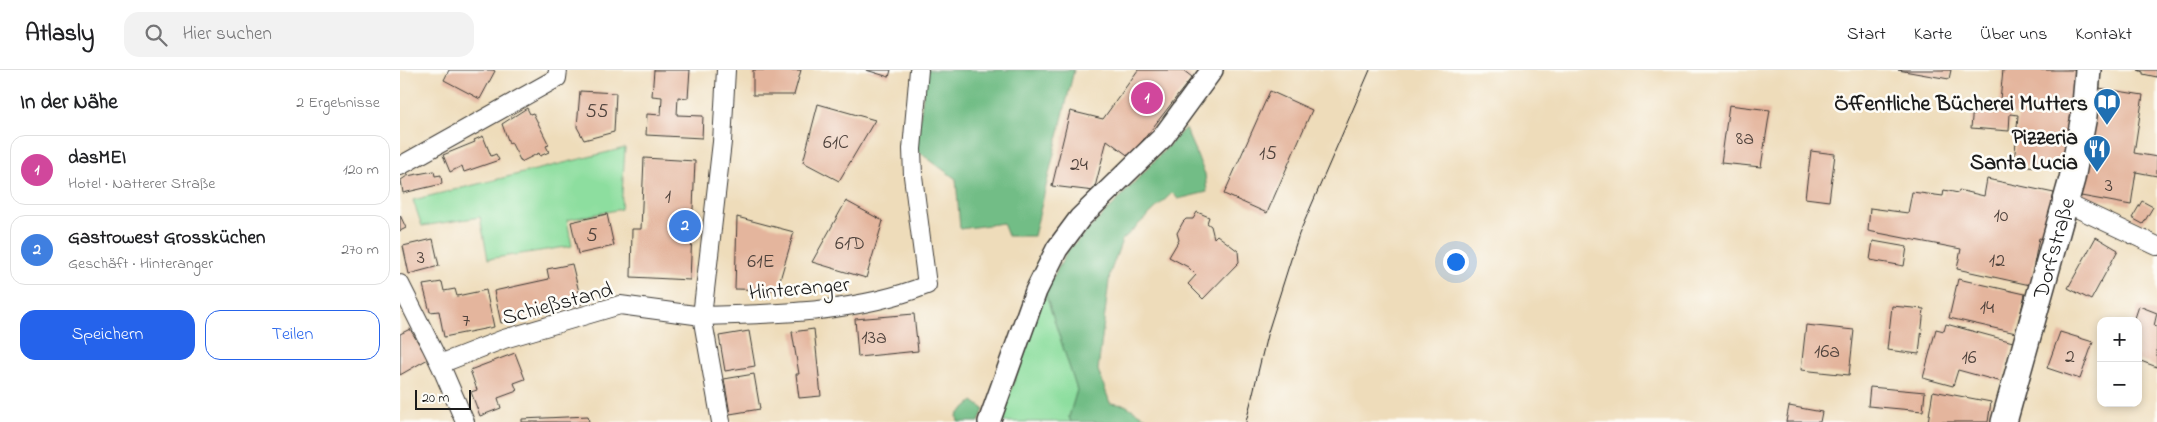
<!DOCTYPE html>
<html lang="de">
<head>
<meta charset="utf-8">
<style>
  body { margin:0; font-family:"Indie Flower",sans-serif; background:#f2f2f2; color:#202124 }
  .controls { position:absolute; right:15px; bottom:15px; display:grid; overflow:hidden; border-radius:10px; box-shadow:0 2px 8px #0003 }
  .controls button { width:45px; height:45px; display:grid; place-items:center; padding:0; border:0; border-bottom:1px solid #e0e0e0; background:#fff; color:#202124; font:25px sans-serif }
  .scale { position:absolute; left:15px; bottom:12px; width:56px; box-sizing:border-box; padding-left:5px; border:2px solid #1c1c1c; border-top:0; font-size:14px; line-height:18px; white-space:nowrap; color:#1c1c1c; -webkit-text-stroke:4px #fdfcf7; paint-order:stroke }
  .you { position:absolute; left:1055px; top:191px; width:18px; height:18px; margin:-12px; border:4px solid #fff; border-radius:50%; background:#1a73e8; box-shadow:0 0 0 8px #1a73e833 }
  .badge { display:grid; place-items:center; width:32px; height:32px; border-radius:50%; background:#2563eb; color:#fff; font-size:16px; font-weight:700 }
  .pin { position:absolute; translate:-50% -50%; border:2px solid #fff; box-shadow:0 1px 5px #0006 }
  .list { margin:0; padding:0; list-style:none }
  h2 { display:flex; justify-content:space-between; align-items:center; height:65px; margin:0; padding:0 20px; font-size:21px }
  h2 small { font-size:16px; font-weight:400; color:#757577 }
  .list li { display:grid; grid-template-columns:32px 1fr auto; gap:15px; align-items:center; box-sizing:border-box; height:70px; margin:0 10px 10px; padding:0 10px; border:1px solid #e0e0e0; border-radius:15px }
  .list b { display:block; font-size:19px; white-space:nowrap }
  .list p { margin:0; font-size:16px; white-space:nowrap; color:#757577 }
  .list em { font-size:16px; font-style:normal; color:#757577 }
  .actions { display:flex; gap:10px; padding:15px 20px }
  .actions a { flex:1; padding:11px 0; border:1px solid #2563eb; border-radius:15px; text-align:center; font-size:18px; color:#2563eb }
  .actions .main { background:#2563eb; color:#fff }
  .icon { flex:none; width:28px; height:28px; fill:none; stroke:currentColor; stroke-width:2; stroke-linecap:round; stroke-linejoin:round }
  .map { position:relative; flex:none; width:1757px; height:352px; overflow:hidden }
  header { display:flex; align-items:center; gap:30px; box-sizing:border-box; height:70px; padding:0 25px; background:#fff; border-bottom:1px solid #e0e0e0 }
  header strong { font-size:24px }
  nav { display:flex; gap:28px; margin-inline-start:auto; font-size:18px }
  .search { width:350px; height:45px; background:#f2f2f2; display:flex; align-items:center; gap:12px; box-sizing:border-box; padding:0 18px; border-radius:15px; color:#757577; font-size:19px }
  main { display:flex }
  aside { flex:1; background:#fff }
  .map>svg:first-child { display:block }
  .green { fill:#8dde9f; stroke:#547d5e }
  .forest { fill:#72bd86; stroke:#476c51 }
  .building { fill:#e4b59d }
  .lines { fill:none; stroke-linecap:round; stroke-linejoin:round }
  .minor-casing { stroke:#3c3934; stroke-width:20 }
  .tertiary-casing { stroke:#3c3934; stroke-width:24 }
  .secondary-casing { stroke:#3c3934; stroke-width:28 }
  .minor { stroke:#fff; stroke-width:18 }
  .tertiary { stroke:#fff; stroke-width:21 }
  .secondary { stroke:#fff; stroke-width:25 }
  .tram { stroke:#1c1c1c; stroke-width:1 }
  .labels { text-anchor:middle; stroke-width:5; stroke-linejoin:round; paint-order:stroke }
  .number-label { font-size:20px; fill:#4e423c }
  .poi-label { font-size:22px; font-weight:bold; fill:#1c1c1c; stroke:#fdfcf7; text-anchor:end }
  .street-label { font-size:22px; fill:#1c1c1c; stroke:#fdfcf7 }
</style>
</head>
<body>
<header>
<strong>Atlasly</strong>
<div class="search"><svg class="icon" aria-label="search" viewBox="0 0 24 24"><circle cx="10" cy="10" r="6"/><path d="M15 15l6 6"/></svg>Hier suchen</div>
<nav><a>Start</a><a>Karte</a><a>Über uns</a><a>Kontakt</a></nav>
</header>
<main>
<aside>
<h2>In der Nähe<small>2 Ergebnisse</small></h2>
<ul class="list">
<li><span class="badge" style="background:#d1479c">1</span><div><b>dasMEI</b><p>Hotel · Natterer Straße</p></div><em>120 m</em></li>
<li><span class="badge" style="background:#3f7fe0">2</span><div><b>Gastrowest Grossküchen</b><p>Geschäft · Hinteranger</p></div><em>270 m</em></li>
</ul>
<div class="actions"><a class="main">Speichern</a><a>Teilen</a></div>
</aside>
<div class="map">
<svg width="1757" height="352" viewBox="0 0 1757 352">
  <rect width="100%" height="100%" fill="#fdfcf7"/>
  <filter id="ink" filterUnits="userSpaceOnUse"><feTurbulence type="fractalNoise" baseFrequency=".02" numOctaves="2"/><feDisplacementMap in="SourceGraphic" scale="10" xChannelSelector="R" yChannelSelector="G"/><feConvolveMatrix kernelMatrix="1 2 1 2 8 2 1 2 1" color-interpolation-filters="sRGB"/></filter>
  <filter id="wash" filterUnits="userSpaceOnUse"><feTurbulence type="fractalNoise" baseFrequency=".0096" numOctaves="4" result="noise"/><feDisplacementMap in="SourceGraphic" scale="20" xChannelSelector="R" yChannelSelector="G"/><feGaussianBlur stdDeviation="1.12" result="paint"/><feColorMatrix in="noise" values="0 0 0 0 0 0 0 0 0 0 0 0 0 0 0 0 0 1.4 0 .05"/><feComposite in="paint" operator="in"/></filter>
  <g filter="url(#wash)">
    <rect width="100%" height="100%" fill="#eedcba"/>
    <g class="green">
      <polygon points="225,78 221,139 167,150 172,176 88,189 80,147 22,156 13,130"/>
      <polygon points="645,222 677,320 669,347 671,352 600,352"/>
    </g>
    <g class="forest">
      <polygon points="526,0 674,0 634,166 608,166 603,153 560,159 556,109 516,80"/>
      <polygon points="785,58 805,104 807,122 778,129 772,123 722,170 710,203 698,300 710,333 725,335 748,349 748,352 671,352 669,347 677,320 645,222 668,180 714,134"/>
      <polygon points="573,331 584,339 579,352 558,352 557,345"/>
    </g>
    <g id="blocks">
      <g class="building">
        <polygon points="49,0 93,0 95,1 80,29 44,10"/>
        <polygon points="254,0 290,0 288,28 278,27 277,45 303,46 302,68 246,65 247,44 261,45 262,27 252,26"/>
        <polygon points="353,0 401,0 394,25 353,25"/>
        <polygon points="466,0 491,0 489,7"/>
        <polygon points="738,0 783,0 792,7 730,87 707,70 694,121 652,116 670,41 703,49"/>
        <polygon points="1498,0 1551,0 1549,9"/>
        <polygon points="1603,0 1677,0 1667,99 1614,95 1618,45 1610,44 1609,61 1571,58 1573,37 1599,40"/>
        <polygon points="1738,0 1757,0 1757,7 1743,4 1743,2"/>
        <polygon points="1699,18 1743,25 1734,83 1757,87 1757,106 1736,102 1731,135 1681,126"/>
        <polygon points="180,21 216,23 214,62 184,70 177,57"/>
        <polygon points="870,21 912,40 867,143 824,124"/>
        <polygon points="418,34 475,50 439,111 403,92"/>
        <polygon points="1329,35 1370,40 1361,97 1321,93"/>
        <polygon points="127,38 130,44 133,43 149,75 146,76 149,82 140,86 139,83 121,92 111,72 109,73 102,54"/>
        <polygon points="83,66 91,86 96,84 99,90 64,102 62,96 50,102 43,85 75,72 74,70"/>
        <polygon points="1411,81 1435,84 1429,131 1405,128"/>
        <polygon points="244,88 295,91 290,210 231,207 232,159 241,159"/>
        <polygon points="34,101 35,106 41,105 42,114 3,123 1,110 7,106"/>
        <polygon points="1587,109 1654,123 1644,169 1639,168 1630,215 1557,199 1561,179 1468,161 1470,138 1508,143 1512,122 1543,126 1544,120 1558,123 1559,120 1584,126"/>
        <polygon points="446,131 483,151 466,208 412,192"/>
        <polygon points="1742,131 1753,137 1743,154 1732,148"/>
        <polygon points="797,142 809,147 807,153 811,156 814,168 817,165 838,181 839,192 803,229 788,214 796,205 788,197 769,187 779,170 777,163 783,152 786,149 793,149"/>
        <polygon points="207,144 214,176 178,184 171,152"/>
        <polygon points="0,145 6,158 0,161"/>
        <polygon points="337,147 394,162 377,220 335,219"/>
        <polygon points="1696,167 1718,180 1691,230 1668,218"/>
        <polygon points="33,169 39,196 9,204 3,176"/>
        <polygon points="1473,171 1507,177 1504,196 1470,190"/>
        <polygon points="172,194 182,234 101,253 94,221 149,209 147,199"/>
        <polygon points="1558,209 1625,224 1616,263 1549,248"/>
        <polygon points="42,212 44,221 55,219 57,226 86,220 94,257 44,267 39,241 30,242 23,215"/>
        <polygon points="1492,236 1524,239 1519,284 1487,280"/>
        <polygon points="1739,236 1757,243 1754,256 1757,257 1757,297 1738,290 1738,251 1734,251"/>
        <polygon points="514,244 518,281 458,287 455,249"/>
        <polygon points="1546,254 1613,272 1602,312 1558,300 1553,316 1523,308 1536,259 1544,261"/>
        <polygon points="1406,255 1454,260 1449,305 1401,300"/>
        <polygon points="10,259 28,289 0,305 0,264"/>
        <polygon points="414,259 421,326 399,328 396,304 399,304 392,262"/>
        <polygon points="349,261 355,296 325,301 319,266"/>
        <polygon points="1660,262 1693,272 1680,309 1647,298"/>
        <polygon points="115,283 125,309 114,313 117,321 98,328 101,338 80,346 71,322 77,320 70,300"/>
        <polygon points="354,304 360,339 330,344 324,309"/>
        <polygon points="1470,317 1525,322 1523,341 1468,336"/>
        <polygon points="1533,321 1591,332 1588,352 1528,352"/>
        <polygon points="1389,336 1422,342 1420,352 1386,352"/>
        <polygon points="188,346 189,352 122,352 122,349"/>
      </g>
    </g>
  </g>
  <g filter="url(#ink)">
    <use href="#blocks" fill-opacity="0" stroke="#3c3934" stroke-width="1"/>
    <g class="lines">
      <defs>
        <g id="minor">
          <path d="M 326,0 L 322,72 L 302,246 C 378,244 456,243 527,215 L 513,106 L 512,79 L 519,0"/>
          <polyline points="0,96 157,8 158,0"/>
          <polyline points="1666,133 1757,176"/>
          <polyline points="0,214 40,294 65,352"/>
          <polyline points="40,294 104,269 220,235 302,246 321,352"/>
        </g>
        <polyline id="tertiary" points="589,352 636,221 657,179 680,148 763,67 812,0"/>
        <g id="secondary">
          <path id="s1" d="M 1604,352 L 1672,109 L 1684,46 L 1688,0"/>
        </g>
      </defs>
      <use href="#minor" class="minor-casing"/>
      <use href="#tertiary" class="tertiary-casing"/>
      <use href="#secondary" class="secondary-casing"/>
      <use href="#minor" class="minor"/>
      <use href="#tertiary" class="tertiary"/>
      <use href="#secondary" class="secondary"/>
      <polyline class="tram" points="846,352 867,265 899,164 970,0"/>
    </g>
  </g>
  <defs>
    <symbol id="library-pin" viewBox="-11 -11 22 30"><path d="M0 17L-7.5 6A9.5 9.5 0 1 1 7.5 6Z" fill="#1f6fb2" stroke="#fdfcf7"/><path d="M-6-4Q-3-5.5-.7-3.5V5Q-3 3-6 4ZM6-4Q3-5.5 .7-3.5V5Q3 3 6 4Z" fill="#fff"/></symbol>
    <symbol id="restaurant-pin" viewBox="-11 -11 22 30"><path d="M0 17L-7.5 6A9.5 9.5 0 1 1 7.5 6Z" fill="#1f6fb2" stroke="#fdfcf7"/><path d="M-5-6h1v4h1v-4h1v4h1v-4h1v5L-1.5 .5V6h-2V.5L-5-1ZM5-6V6H3V1.5H1.5Q1.5-4 5-6Z" fill="#fff"/></symbol>
  </defs>
  <g fill-rule="evenodd">
    <use href="#library-pin" x="1691" y="16" width="32" height="43"/>
    <use href="#restaurant-pin" x="1681" y="63" width="32" height="43"/>
  </g>
  <g class="labels">
    <g class="number-label">
      <text x="197" y="47">55</text>
      <text x="1345" y="74">8a</text>
      <text x="436" y="78">61C</text>
      <text x="868" y="89">15</text>
      <text x="679" y="100">24</text>
      <text x="1709" y="121">3</text>
      <text x="268" y="132">1</text>
      <text x="1601" y="151">10</text>
      <text x="192" y="171">5</text>
      <text x="450" y="179">61D</text>
      <text x="21" y="193">3</text>
      <text x="1597" y="196">12</text>
      <text x="361" y="197">61E</text>
      <text x="1587" y="243">14</text>
      <text x="66" y="256">7</text>
      <text x="474" y="273">13a</text>
      <text x="1427" y="287">16a</text>
      <text x="1670" y="292">2</text>
      <text x="1569" y="293">16</text>
    </g>
    <g class="poi-label">
      <text x="1688" y="40">Öffentliche Bücherei Mutters</text>
      <text x="1678" y="74">Pizzeria<tspan x="1678" dy="25">Santa Lucia</tspan></text>
    </g>
    <g class="street-label">
      <text dy="8" stroke="none"><textPath href="#s1" startOffset="181">Dorfstraße</textPath></text>
      <text transform="translate(399 217) rotate(-5)" y="8">Hinteranger</text>
      <text transform="translate(157 232) rotate(-15)" y="8">Schießstand</text>
    </g>
  </g>
</svg>
<div class="controls">
<button>+</button>
<button>−</button>
</div>
<div class="scale">20 m</div>
<div class="you"></div>
<div class="pin badge" style="left:747px;top:28px;background:#d1479c">1</div>
<div class="pin badge" style="left:285px;top:156px;background:#3f7fe0">2</div>
</div>
</main>
</body>
</html>
